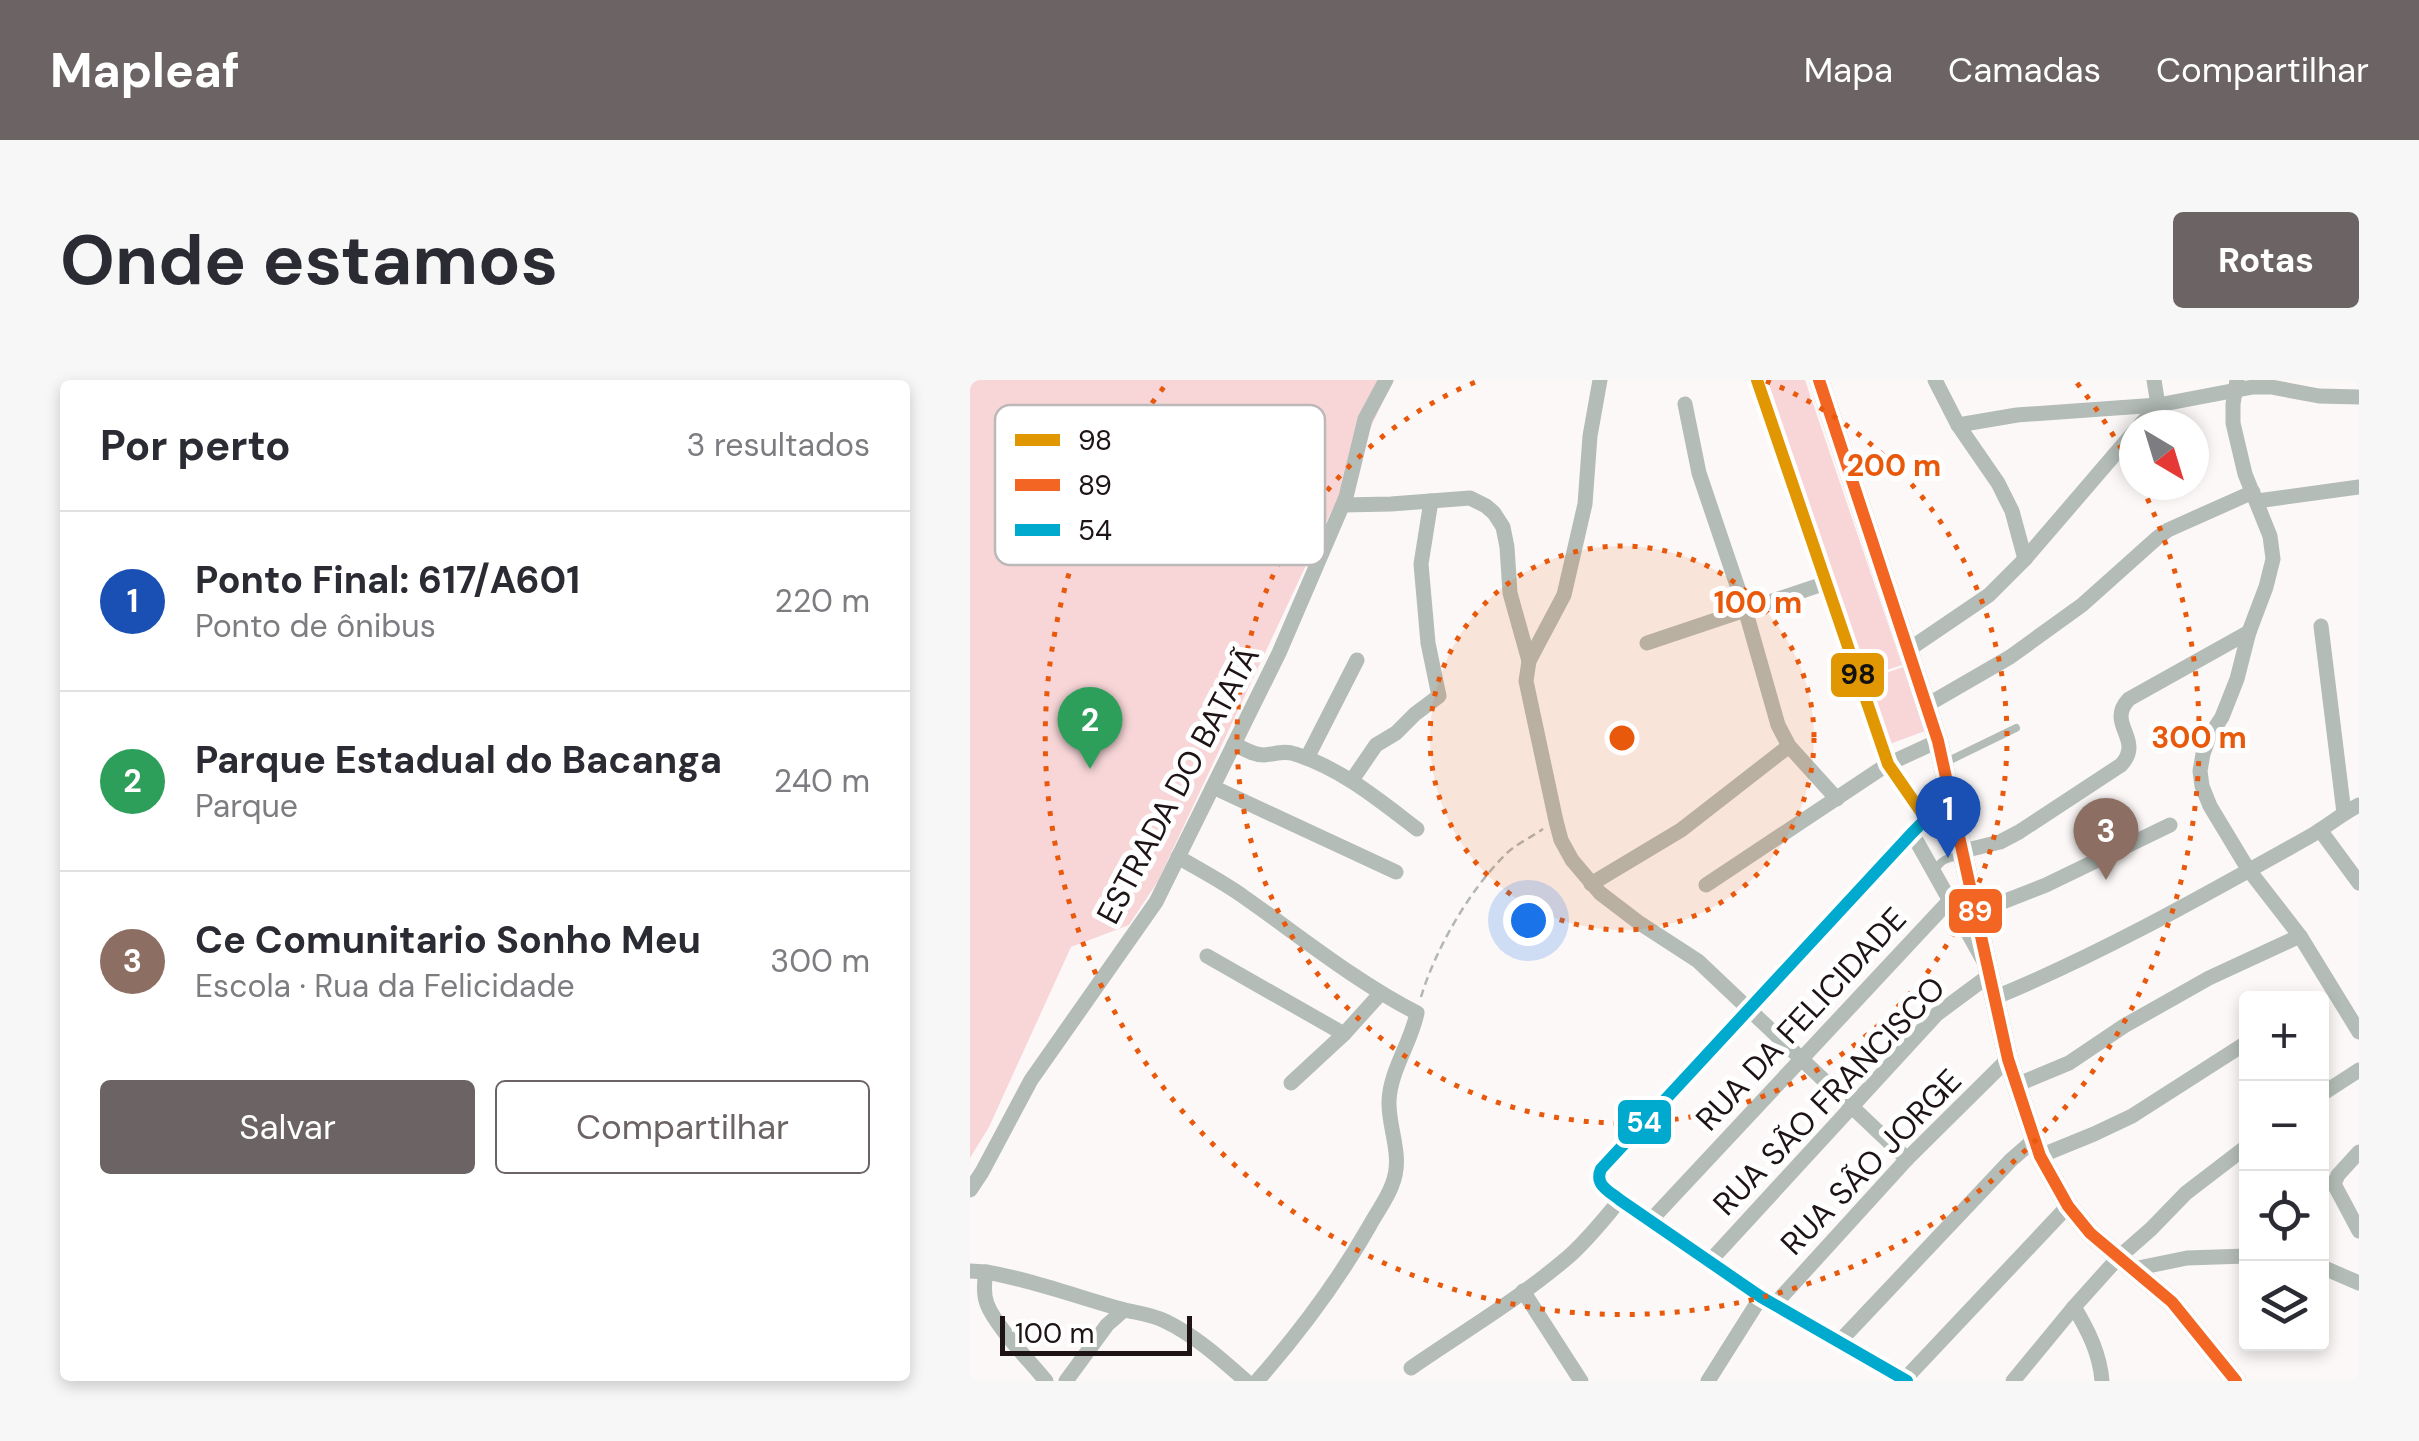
<!DOCTYPE html>
<html lang="pt">
<head>
<meta charset="utf-8">
<style>
  body { margin:0; font-family:"DM Sans",sans-serif; background:#f7f7f7; color:#2b2b33 }
  .controls { position:absolute; right:30px; bottom:30px; display:grid; overflow:hidden; border-radius:10px; box-shadow:0 5px 15px #0003 }
  .controls button { width:90px; height:90px; display:grid; place-items:center; padding:0; border:0; border-bottom:2px solid #e1e1e2; background:#fff; color:#2b2b33; font:50px sans-serif }
  .compass { position:absolute; left:1149px; top:30px; width:90px; height:90px; border-radius:50%; background:#fff; box-shadow:0 5px 15px #0003; rotate:142deg }
  .scale { position:absolute; left:30px; bottom:25px; width:192px; box-sizing:border-box; padding-left:10px; border:5px solid #1e1415; border-top:0; font-size:28px; line-height:35px; white-space:nowrap; color:#1e1415; -webkit-text-stroke:8px #fff; paint-order:stroke }
  .you { position:absolute; left:558px; top:540px; width:35px; height:35px; margin:-25px; border:8px solid #fff; border-radius:50%; background:#1a73e8; box-shadow:0 0 0 15px #1a73e833 }
  .badge { display:grid; place-items:center; width:65px; height:65px; border-radius:50%; background:#6c6464; color:#fff; font-size:32px; font-weight:700 }
  .pin { position:absolute; translate:-50% -82px; filter:drop-shadow(0 2px 5px #0008) }
  .pin::after { content:''; position:absolute; top:52px; width:35px; height:30px; background:inherit; clip-path:polygon(0 0,100% 0,50% 100%) }
  .list { margin:0; padding:0; list-style:none }
  h2 { display:flex; justify-content:space-between; align-items:center; height:130px; margin:0; padding:0 40px; font-size:42px }
  h2 small { font-size:32px; font-weight:400; color:#7c7c81 }
  .list li { display:grid; grid-template-columns:65px 1fr auto; gap:30px; align-items:center; box-sizing:border-box; height:180px; padding:0 40px; border-top:2px solid #e1e1e2 }
  .list b { display:block; font-size:38px; white-space:nowrap }
  .list p { margin:0; font-size:32px; white-space:nowrap; color:#7c7c81 }
  .list em { font-size:32px; font-style:normal; color:#7c7c81 }
  .actions { display:flex; gap:20px; padding:30px 40px }
  .actions a { flex:1; padding:22px 0; border:2px solid #6c6464; border-radius:10px; text-align:center; font-size:35px; color:#6c6464 }
  .actions .main { background:#6c6464; color:#fff }
  .icon { flex:none; width:55px; height:55px; fill:none; stroke:currentColor; stroke-width:2; stroke-linecap:round; stroke-linejoin:round }
  .map { position:relative; flex:none; width:1389px; height:1001px; overflow:hidden; border-radius:10px }
  header { display:flex; align-items:center; gap:60px; box-sizing:border-box; height:140px; padding:0 50px; background:#6c6464; color:#fff }
  header strong { font-size:48px }
  nav { display:flex; gap:55px; margin-inline-start:auto; font-size:35px }
  .intro { display:flex; align-items:center; justify-content:space-between; box-sizing:border-box; height:240px; padding:0 60px }
  h1 { margin:0; font-size:70px }
  .button { padding:25px 45px; border-radius:10px; background:#6c6464; color:#fff; font-size:35px; font-weight:700 }
  main { display:flex; gap:60px; padding:0 60px }
  aside { flex:1; background:#fff; border-radius:10px; box-shadow:0 5px 15px #0003 }
  .map>svg:first-child { display:block }
  .green { fill:#f8d6d8 }
  .lines { fill:none; stroke-linecap:round; stroke-linejoin:round }
  .path { stroke:#b1b7b2; stroke-width:2.5; stroke-dasharray:8 5; stroke-linecap:butt }
  .service { stroke:#b3bcb7; stroke-width:8 }
  .minor { stroke:#b3bcb7; stroke-width:15 }
  .secondary { stroke:#b1bbb5; stroke-width:20 }
  .bus-1-casing { stroke:#fff; stroke-width:20 }
  .bus-2-casing { stroke:#fff; stroke-width:20 }
  .bus-3-casing { stroke:#fff; stroke-width:20 }
  .bus-1 { stroke:#e19702; stroke-width:12 }
  .bus-2 { stroke:#f26522; stroke-width:12 }
  .bus-3 { stroke:#00a9ce; stroke-width:12 }
  .ring { fill:none; stroke:#e8590c; stroke-width:5; stroke-dasharray:5 10 }
  .labels { text-anchor:middle; stroke-width:10; stroke-linejoin:round; paint-order:stroke }
  .street-label { font-size:32px; fill:#1e1415; stroke:#fff }
  .key { fill:#fff; stroke:#bcb8b9; stroke-width:2.5 }
  .key-label { font-size:28px; fill:#1e1415 }
  .centre { fill:#e8590c; stroke:#fff; stroke-width:5 }
  .ring-label { font-size:30px; text-anchor:middle; font-weight:bold; fill:#e8590c; stroke:#fff; stroke-width:10; stroke-linejoin:round; paint-order:stroke }
  .line-badge { stroke:#fff; stroke-width:4 }
  .badge-label { font-size:28px; text-anchor:middle; font-weight:bold; fill:#fff }
  .pale-badge-label { font-size:28px; text-anchor:middle; font-weight:bold; fill:#111 }
</style>
</head>
<body>
<header>
<strong>Mapleaf</strong>
<nav><a>Mapa</a><a>Camadas</a><a>Compartilhar</a></nav>
</header>
<div class="intro"><h1>Onde estamos</h1><a class="button">Rotas</a></div>
<main>
<aside>
<h2>Por perto<small>3 resultados</small></h2>
<ul class="list">
<li><span class="badge" style="background:#1a4fb4">1</span><div><b>Ponto Final: 617/A601</b><p>Ponto de ônibus</p></div><em>220 m</em></li>
<li><span class="badge" style="background:#2e9e5b">2</span><div><b>Parque Estadual do Bacanga</b><p>Parque</p></div><em>240 m</em></li>
<li><span class="badge" style="background:#8d6e63">3</span><div><b>Ce Comunitario Sonho Meu</b><p>Escola · Rua da Felicidade</p></div><em>300 m</em></li>
</ul>
<div class="actions"><a class="main">Salvar</a><a>Compartilhar</a></div>
</aside>
<div class="map">
<svg width="1389" height="1001" viewBox="0 0 1389 1001">
  <rect width="100%" height="100%" fill="#fcf8f8"/>
  <g class="green">
    <polygon points="0,0 423,0 188,501 159,545 101,567 19,747 0,778"/>
    <polygon points="796,0 835,0 932,285 895,297"/>
    <polygon points="933,287 955,351 920,364 899,299"/>
  </g>
  <g class="lines">
    <path class="path" d="M 451,617 C 465,570 499,511 534,476 C 544,465 560,458 573,449"/>
    <g class="service">
      <polyline points="974,383 1046,348"/>
      <path d="M 965,490 C 971,480 980,476 991,477"/>
    </g>
    <g class="minor">
      <polyline points="787,0 918,384 956,439"/>
      <polyline points="965,0 988,45 1028,103 1042,131 1055,179"/>
      <polyline points="1267,0 1263,24 1263,43 1275,94 1300,156 1303,179 1296,207 1279,252 1267,299 1252,337 1239,357 1233,374 1230,391 1232,406 1240,426 1278,489 1330,556 1389,652"/>
      <polyline points="715,24 729,93 775,229 808,345 819,366 867,419"/>
      <polyline points="988,45 1047,35 1188,25 1283,7 1301,7 1349,16 1389,17"/>
      <polyline points="1170,45 1188,25 1184,0"/>
      <polyline points="1287,121 1389,107"/>
      <polyline points="373,125 421,124 500,118 516,126 524,133 533,147 537,167 540,213 559,281 556,301 586,441 591,460 602,480 630,513 668,542 728,581 937,779"/>
      <polyline points="1351,246 1374,433"/>
      <polyline points="677,263 856,203"/>
      <polyline points="938,270 1019,215 1055,179 1164,52"/>
      <polyline points="559,281 594,215 615,124 620,56 630,0"/>
      <polyline points="957,325 1040,277 1112,225 1187,158 1198,150 1283,112"/>
      <path d="M 264,364 C 274,369 283,375 294,375 C 306,374 314,370 325,374 C 372,389 409,420 447,449"/>
      <polyline points="337,378 387,280"/>
      <polyline points="382,400 406,365 426,353 445,334 469,316 458,263 451,184 461,121"/>
      <polyline points="243,407 426,492"/>
      <polyline points="1350,450 1389,503"/>
      <path d="M 993,471 L 1030,462 L 1049,452 L 1151,385 C 1175,359 1135,344 1159,319 L 1279,252"/>
      <path d="M 208,477 C 230,490 253,502 274,517 C 331,557 385,601 447,633 C 441,663 420,691 419,721 C 418,749 434,776 422,805 C 417,819 407,832 400,845 C 367,903 331,951 287,1001"/>
      <polyline points="621,504 711,450 819,366"/>
      <polyline points="736,505 918,384 968,361"/>
      <polyline points="1007,532 1076,505 1200,445"/>
      <polyline points="237,576 374,654"/>
      <path d="M 1026,617 C 1133,573 1235,515 1337,458 C 1355,448 1370,435 1389,425"/>
      <polyline points="321,703 374,654 411,613"/>
      <polyline points="1046,705 1099,683 1154,646 1239,598 1330,556"/>
      <polyline points="1352,714 1389,690"/>
      <polyline points="1389,772 1368,795 1364,804 1389,851"/>
      <polyline points="1070,776 1124,754 1162,736 1276,663"/>
      <polyline points="0,810 12,792 61,700 186,522 309,273 376,117 395,39 416,0"/>
      <polyline points="681,840 980,520"/>
      <polyline points="740,881 967,634 1021,594 942,453"/>
      <polyline points="1352,887 1389,903"/>
      <polyline points="1163,889 1217,878 1276,876"/>
      <path d="M 0,891 L 16,892 C 14,903 13,913 17,924 C 26,947 60,981 76,1001"/>
      <path d="M 16,892 C 62,900 105,916 151,929 C 166,933 181,934 195,941 C 226,956 251,979 276,1001"/>
      <polyline points="553,911 611,1001"/>
      <polyline points="805,924 937,779 1038,679"/>
      <path d="M 1104,927 C 1118,950 1130,974 1132,1001"/>
      <polyline points="869,962 1041,780 1064,760"/>
      <path d="M 441,988 C 493,952 549,919 597,878 C 617,861 633,840 650,820"/>
      <polyline points="934,1000 1098,826"/>
      <polyline points="96,1001 137,945 154,930"/>
      <polyline points="738,1001 791,917"/>
      <path d="M 937,1001 L 791,917 L 650,820 C 639,811 624,805 631,789 L 942,453 L 956,439 L 983,427"/>
      <polyline points="1043,1001 1104,927 1148,878 1181,849 1216,813 1276,767"/>
    </g>
    <polyline class="secondary" points="849,0 968,361 1038,679 1070,776 1098,826 1120,853 1202,922 1266,1001"/>
    <defs>
      <polyline id="bus-1" points="787,0 918,384 956,439"/>
      <polyline id="bus-2" points="849,0 968,361 1038,679 1070,776 1098,826 1120,853 1202,922 1266,1001"/>
      <path id="bus-3" d="M 937,1001 L 791,917 L 650,820 C 639,811 624,805 631,789 L 942,453 L 956,439 L 983,427"/>
    </defs>
    <use href="#bus-1" class="bus-1-casing"/>
    <use href="#bus-2" class="bus-2-casing"/>
    <use href="#bus-3" class="bus-3-casing"/>
    <use href="#bus-1" class="bus-1"/>
    <use href="#bus-2" class="bus-2"/>
    <use href="#bus-3" class="bus-3"/>
  </g>
  <circle cx="652" cy="358" r="192" fill="#e8590c" fill-opacity=".12"/>
  <g class="ring">
    <circle cx="652" cy="358" r="192"/>
    <path d="M796 1A385 385 0 1 1 508 1"/>
    <path d="M1107 3A577 577 0 0 1 1164 92M1171 105A577 577 0 1 1 197 3"/>
  </g>
  <g class="labels">
    <g class="street-label">
      <text transform="translate(208 405) rotate(-62)" y="11">ESTRADA DO BATATÃ</text>
      <text transform="translate(831 639) rotate(-47)" y="11">RUA DA FELICIDADE</text>
      <text transform="translate(859 716) rotate(-46)" y="11">RUA SÃO FRANCISCO</text>
      <text transform="translate(901 782) rotate(-46)" y="11">RUA SÃO JORGE</text>
    </g>
  </g>
  <rect x="25" y="25" width="330" height="160" rx="15" class="key"/>
  <rect x="45" y="54" width="45" height="12" fill="#e19702"/>
  <rect x="45" y="99" width="45" height="12" fill="#f26522"/>
  <rect x="45" y="144" width="45" height="12" fill="#00a9ce"/>
  <g class="key-label">
    <text x="108" y="70">98</text>
    <text x="108" y="115">89</text>
    <text x="108" y="160">54</text>
  </g>
  <circle cx="652" cy="358" r="15" class="centre"/>
  <g class="ring-label">
    <text x="924" y="96">200 m</text>
    <text x="788" y="233">100 m</text>
    <text x="1229" y="368">300 m</text>
  </g>
  <g class="line-badge">
    <rect x="859" y="271" width="57" height="48" rx="10" fill="#e19702"/>
    <rect x="977" y="507" width="57" height="48" rx="10" fill="#f26522"/>
    <rect x="646" y="718" width="57" height="48" rx="10" fill="#00a9ce"/>
  </g>
  <g class="badge-label">
    <text x="1005" y="541">89</text>
    <text x="674" y="752">54</text>
  </g>
  <g class="pale-badge-label">
    <text x="888" y="304">98</text>
  </g>
</svg>
<div class="controls">
<button>+</button>
<button>−</button>
<button><svg class="icon" aria-label="locate" viewBox="0 0 24 24"><circle cx="12" cy="12" r="6"/><path d="M12 2v4M12 18v4M2 12h4M18 12h4"/></svg></button>
<button><svg class="icon" aria-label="layers" viewBox="0 0 24 24"><path d="M12 4l9 5-9 5-9-5zM3 14l9 5 9-5"/></svg></button>
</div>
<svg class="compass" viewBox="-18 -18 36 36"><path d="M0-13l5 13h-10z" fill="#e53935"/><path d="M0 13l5-13h-10z" fill="#7c7c81"/></svg>
<div class="scale">100 m</div>
<div class="you"></div>
<div class="pin badge" style="left:978px;top:478px;background:#1a4fb4">1</div>
<div class="pin badge" style="left:120px;top:389px;background:#2e9e5b">2</div>
<div class="pin badge" style="left:1136px;top:500px;background:#8d6e63">3</div>
</div>
</main>
</body>
</html>
